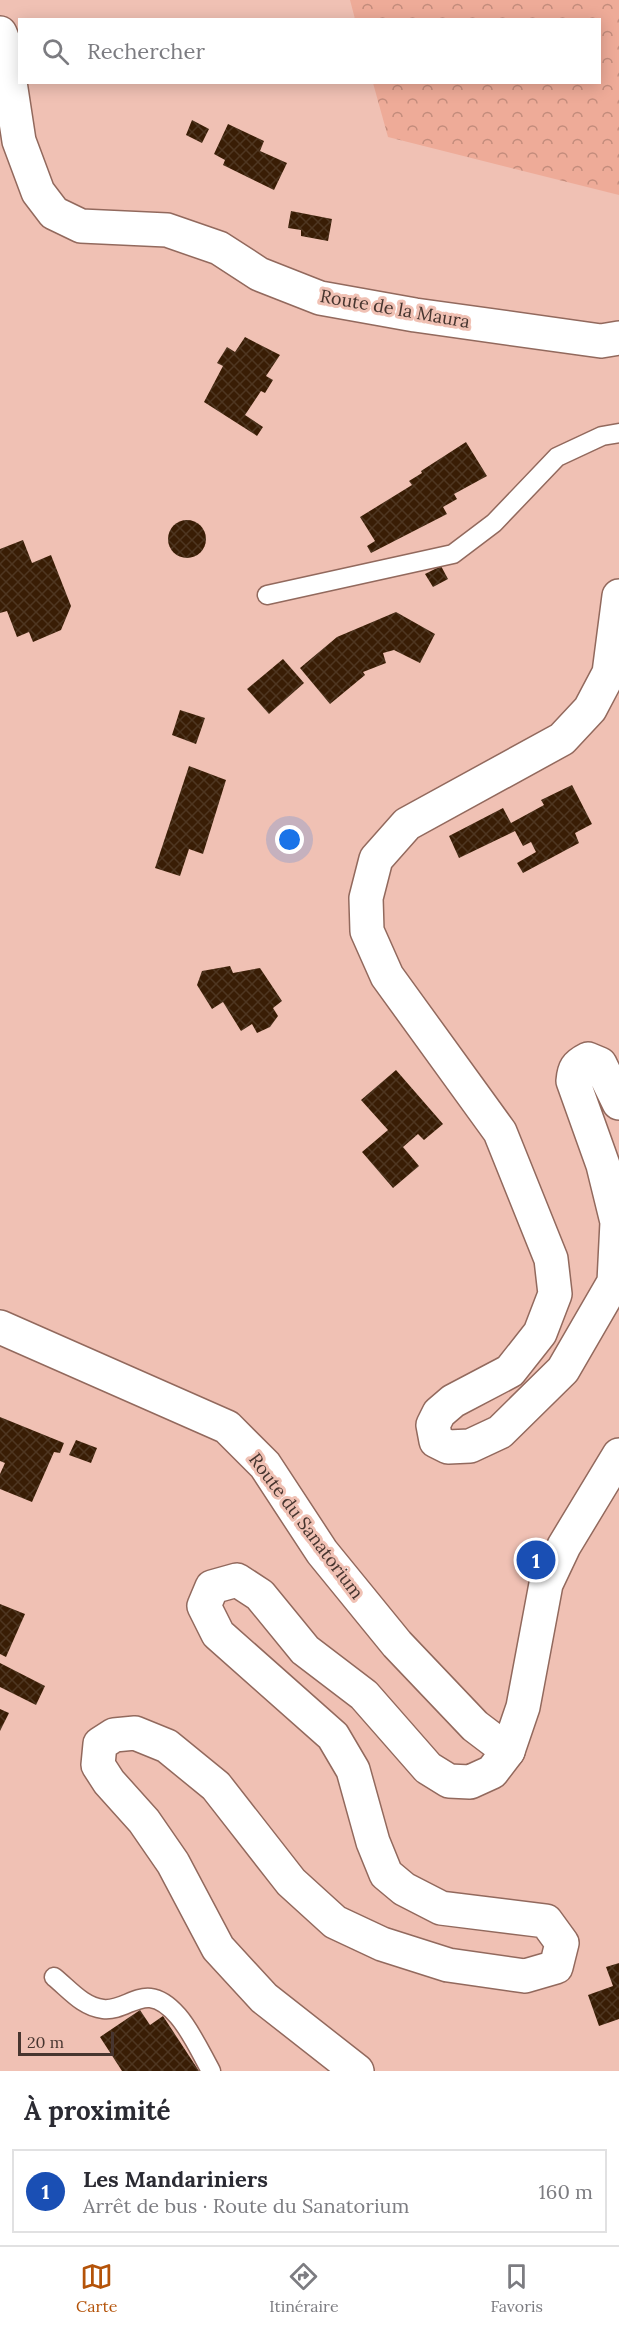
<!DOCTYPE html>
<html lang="fr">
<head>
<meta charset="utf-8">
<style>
  body { margin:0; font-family:Lora,serif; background:#f2f2f3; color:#2b2b33 }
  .scale { position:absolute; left:18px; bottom:15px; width:96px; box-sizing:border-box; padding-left:6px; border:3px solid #47352f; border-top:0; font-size:16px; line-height:21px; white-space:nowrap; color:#47352f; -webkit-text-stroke:4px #f0c1b4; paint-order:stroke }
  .you { position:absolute; left:290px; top:840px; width:21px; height:21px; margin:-15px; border:4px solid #fff; border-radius:50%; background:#1a73e8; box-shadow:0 0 0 9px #1a73e833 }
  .badge { display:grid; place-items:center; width:39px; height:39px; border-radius:50%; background:#b45309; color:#fff; font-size:20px; font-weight:700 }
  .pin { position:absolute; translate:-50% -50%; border:3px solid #fff; box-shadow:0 2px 6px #0006 }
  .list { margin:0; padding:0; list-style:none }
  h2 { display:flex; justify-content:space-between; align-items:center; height:78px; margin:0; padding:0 24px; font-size:26px }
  h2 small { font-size:20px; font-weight:400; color:#7c7c81 }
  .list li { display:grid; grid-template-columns:39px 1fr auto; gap:18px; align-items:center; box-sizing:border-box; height:84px; margin:0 12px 12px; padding:0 12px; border:2px solid #e1e1e2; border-radius:0px }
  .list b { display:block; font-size:22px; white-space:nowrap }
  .list p { margin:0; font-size:20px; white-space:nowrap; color:#7c7c81 }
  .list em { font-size:20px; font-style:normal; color:#7c7c81 }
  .icon { flex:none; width:33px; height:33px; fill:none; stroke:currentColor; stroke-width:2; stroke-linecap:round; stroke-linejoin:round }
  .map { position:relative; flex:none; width:619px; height:2071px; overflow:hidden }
  .search { position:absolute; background:#fff; box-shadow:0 3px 15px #0003; left:18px; right:18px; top:18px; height:66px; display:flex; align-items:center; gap:15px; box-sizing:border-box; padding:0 21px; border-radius:0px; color:#7c7c81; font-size:22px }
  .sheet { height:174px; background:#fff }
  nav { display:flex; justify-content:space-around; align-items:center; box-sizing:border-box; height:84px; border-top:2px solid #e1e1e2; background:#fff; font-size:16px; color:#7c7c81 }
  nav a { display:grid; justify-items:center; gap:3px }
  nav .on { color:#b45309 }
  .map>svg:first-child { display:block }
  .forest { fill:url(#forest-crowns) }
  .building { fill:url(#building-cross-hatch) }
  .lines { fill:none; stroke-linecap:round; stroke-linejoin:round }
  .service-casing { stroke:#92695d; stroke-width:21 }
  .minor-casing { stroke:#92695d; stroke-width:36 }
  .tertiary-casing { stroke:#92695d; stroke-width:36 }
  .service { stroke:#fff; stroke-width:18 }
  .minor { stroke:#fff; stroke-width:33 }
  .tertiary { stroke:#fff; stroke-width:33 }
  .labels { text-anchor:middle; stroke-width:6; stroke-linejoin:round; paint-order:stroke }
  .street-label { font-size:18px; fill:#47352f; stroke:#f0c1b4 }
</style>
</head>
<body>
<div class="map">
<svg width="619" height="2071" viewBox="0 0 619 2071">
  <defs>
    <pattern id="forest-crowns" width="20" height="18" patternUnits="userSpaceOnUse" patternTransform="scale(1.5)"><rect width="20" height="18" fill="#eeab98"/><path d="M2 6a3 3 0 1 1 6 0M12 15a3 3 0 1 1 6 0" fill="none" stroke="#c38c7c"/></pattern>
    <pattern id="building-cross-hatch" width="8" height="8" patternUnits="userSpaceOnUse" patternTransform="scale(1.5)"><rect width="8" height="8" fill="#391d05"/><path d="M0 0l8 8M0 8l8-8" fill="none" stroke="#4e3621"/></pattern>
  </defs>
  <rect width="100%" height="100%" fill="#f0c1b4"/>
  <polygon class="forest" points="350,0 619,0 619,195 388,137 373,83 600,82 600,20 355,19"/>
  <g class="building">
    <polygon points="192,120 209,129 202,143 186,135"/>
    <polygon points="228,124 264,141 260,151 287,163 274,190 223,165 225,160 214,154"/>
    <polygon points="291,211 332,219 328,241 301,236 301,230 288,228"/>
    <polygon points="245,337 280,355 266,376 273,380 265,393 261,391 245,415 263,427 257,436 204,402 223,366 217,363 227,347 235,352"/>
    <polygon points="466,442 487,476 454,494 457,499 443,507 447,514 371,553 367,546 375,541 360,517 412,485 409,481 422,473 421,471"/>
    <circle cx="187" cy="539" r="19"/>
    <polygon points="23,540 32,563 51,555 71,606 61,630 33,642 29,632 17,637 7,611 0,613 0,549"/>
    <polygon points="441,566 448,579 433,587 425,574"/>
    <polygon points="396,612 435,634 420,663 394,650 383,653 386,663 363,672 365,675 330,704 300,668 337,637"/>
    <polygon points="283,659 304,683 269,714 247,689"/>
    <polygon points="180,710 205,718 196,744 172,735"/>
    <polygon points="189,766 226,780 203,854 189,849 180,876 155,868"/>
    <polygon points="572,785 592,824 575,833 579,843 523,873 517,863 536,852 531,842 523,846 515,831 459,858 449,836 503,808 511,823 544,805 541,800"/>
    <polygon points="230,966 233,973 260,968 282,1001 273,1008 278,1016 270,1027 257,1033 252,1024 241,1031 223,1002 212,1009 197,985 202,971"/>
    <polygon points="396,1070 443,1124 424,1140 418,1134 403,1147 419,1166 393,1188 362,1152 388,1130 361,1100"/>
    <polygon points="0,1417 64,1443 60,1453 54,1452 32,1502 0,1489 0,1474 5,1463 0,1461"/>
    <polygon points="76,1440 97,1448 91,1463 69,1455"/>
    <polygon points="0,1604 25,1614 6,1657 0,1654"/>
    <polygon points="0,1663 45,1686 36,1705 0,1687"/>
    <polygon points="0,1709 9,1713 0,1731"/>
    <polygon points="619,1963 619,2019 599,2026 588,1995 613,1986 606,1967"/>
    <polygon points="140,2010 150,2025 163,2016 199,2071 122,2071 100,2037"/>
  </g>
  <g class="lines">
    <defs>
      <g id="service">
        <polyline points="267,595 453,554 494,523 557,457 602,436 619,433"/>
        <path d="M 54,1977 C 69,1989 83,2007 103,2009 C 130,2012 145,1978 178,2016 C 191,2031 201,2053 211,2071"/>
      </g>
      <polyline id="minor" points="0,1327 227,1427 265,1465 322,1552 397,1644 475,1726 508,1751"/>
      <g id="tertiary">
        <polyline points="0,33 4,43 19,141 38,192 54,213 81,226 167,230 219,248 259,274 320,298 415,315 601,341 619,338"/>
        <path d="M 619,596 L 609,673 L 590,709 L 562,739 L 407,824 L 376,859 L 366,898 L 367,931 L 387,976 L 500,1132 L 551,1259 L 555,1294 L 540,1333 L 510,1371 L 453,1401 L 439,1413 L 433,1425 L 436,1441 L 448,1447 L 470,1446 L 500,1432 L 563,1370 L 614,1282 L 617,1222 L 603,1165 L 573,1081 C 574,1069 576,1065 588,1059 L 600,1064 L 619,1103"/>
        <polyline points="357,2071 264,1998 218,1948 173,1863 144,1821 109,1782 98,1765 100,1744 114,1735 135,1733 167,1746 216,1786 291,1882 335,1922 382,1944 448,1965 525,1976 556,1967 562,1943 546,1921 441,1908 404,1889 386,1874 373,1842 353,1770 333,1736 218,1634 204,1606 212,1587 237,1580 260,1595 305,1650 364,1695 428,1768 449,1781 470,1782 492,1772 508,1751 523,1707 546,1584 564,1546 619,1455"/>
      </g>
    </defs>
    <use href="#service" class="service-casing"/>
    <use href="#minor" class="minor-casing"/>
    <use href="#tertiary" class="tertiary-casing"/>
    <use href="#service" class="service"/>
    <use href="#minor" class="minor"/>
    <use href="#tertiary" class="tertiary"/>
  </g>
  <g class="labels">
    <g class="street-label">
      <text transform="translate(395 309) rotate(10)" y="6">Route de la Maura</text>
      <text transform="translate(306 1526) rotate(53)" y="6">Route du Sanatorium</text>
    </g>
  </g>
</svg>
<div class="scale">20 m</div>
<div class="you"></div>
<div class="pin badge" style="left:536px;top:1560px;background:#1a4fb4">1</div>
<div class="search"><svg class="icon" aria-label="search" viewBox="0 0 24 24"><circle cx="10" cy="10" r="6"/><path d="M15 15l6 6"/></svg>Rechercher</div>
</div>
<section class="sheet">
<h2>À proximité<small></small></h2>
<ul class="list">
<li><span class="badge" style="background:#1a4fb4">1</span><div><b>Les Mandariniers</b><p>Arrêt de bus · Route du Sanatorium</p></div><em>160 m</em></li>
</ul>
</section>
<nav>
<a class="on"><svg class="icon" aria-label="map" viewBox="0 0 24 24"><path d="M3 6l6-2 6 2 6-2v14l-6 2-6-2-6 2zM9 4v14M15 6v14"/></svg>Carte</a>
<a><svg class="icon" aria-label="directions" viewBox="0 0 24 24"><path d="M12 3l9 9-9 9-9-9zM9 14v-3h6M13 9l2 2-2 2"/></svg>Itinéraire</a>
<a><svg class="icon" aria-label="saved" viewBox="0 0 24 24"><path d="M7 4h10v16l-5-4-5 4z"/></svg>Favoris</a>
</nav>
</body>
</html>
